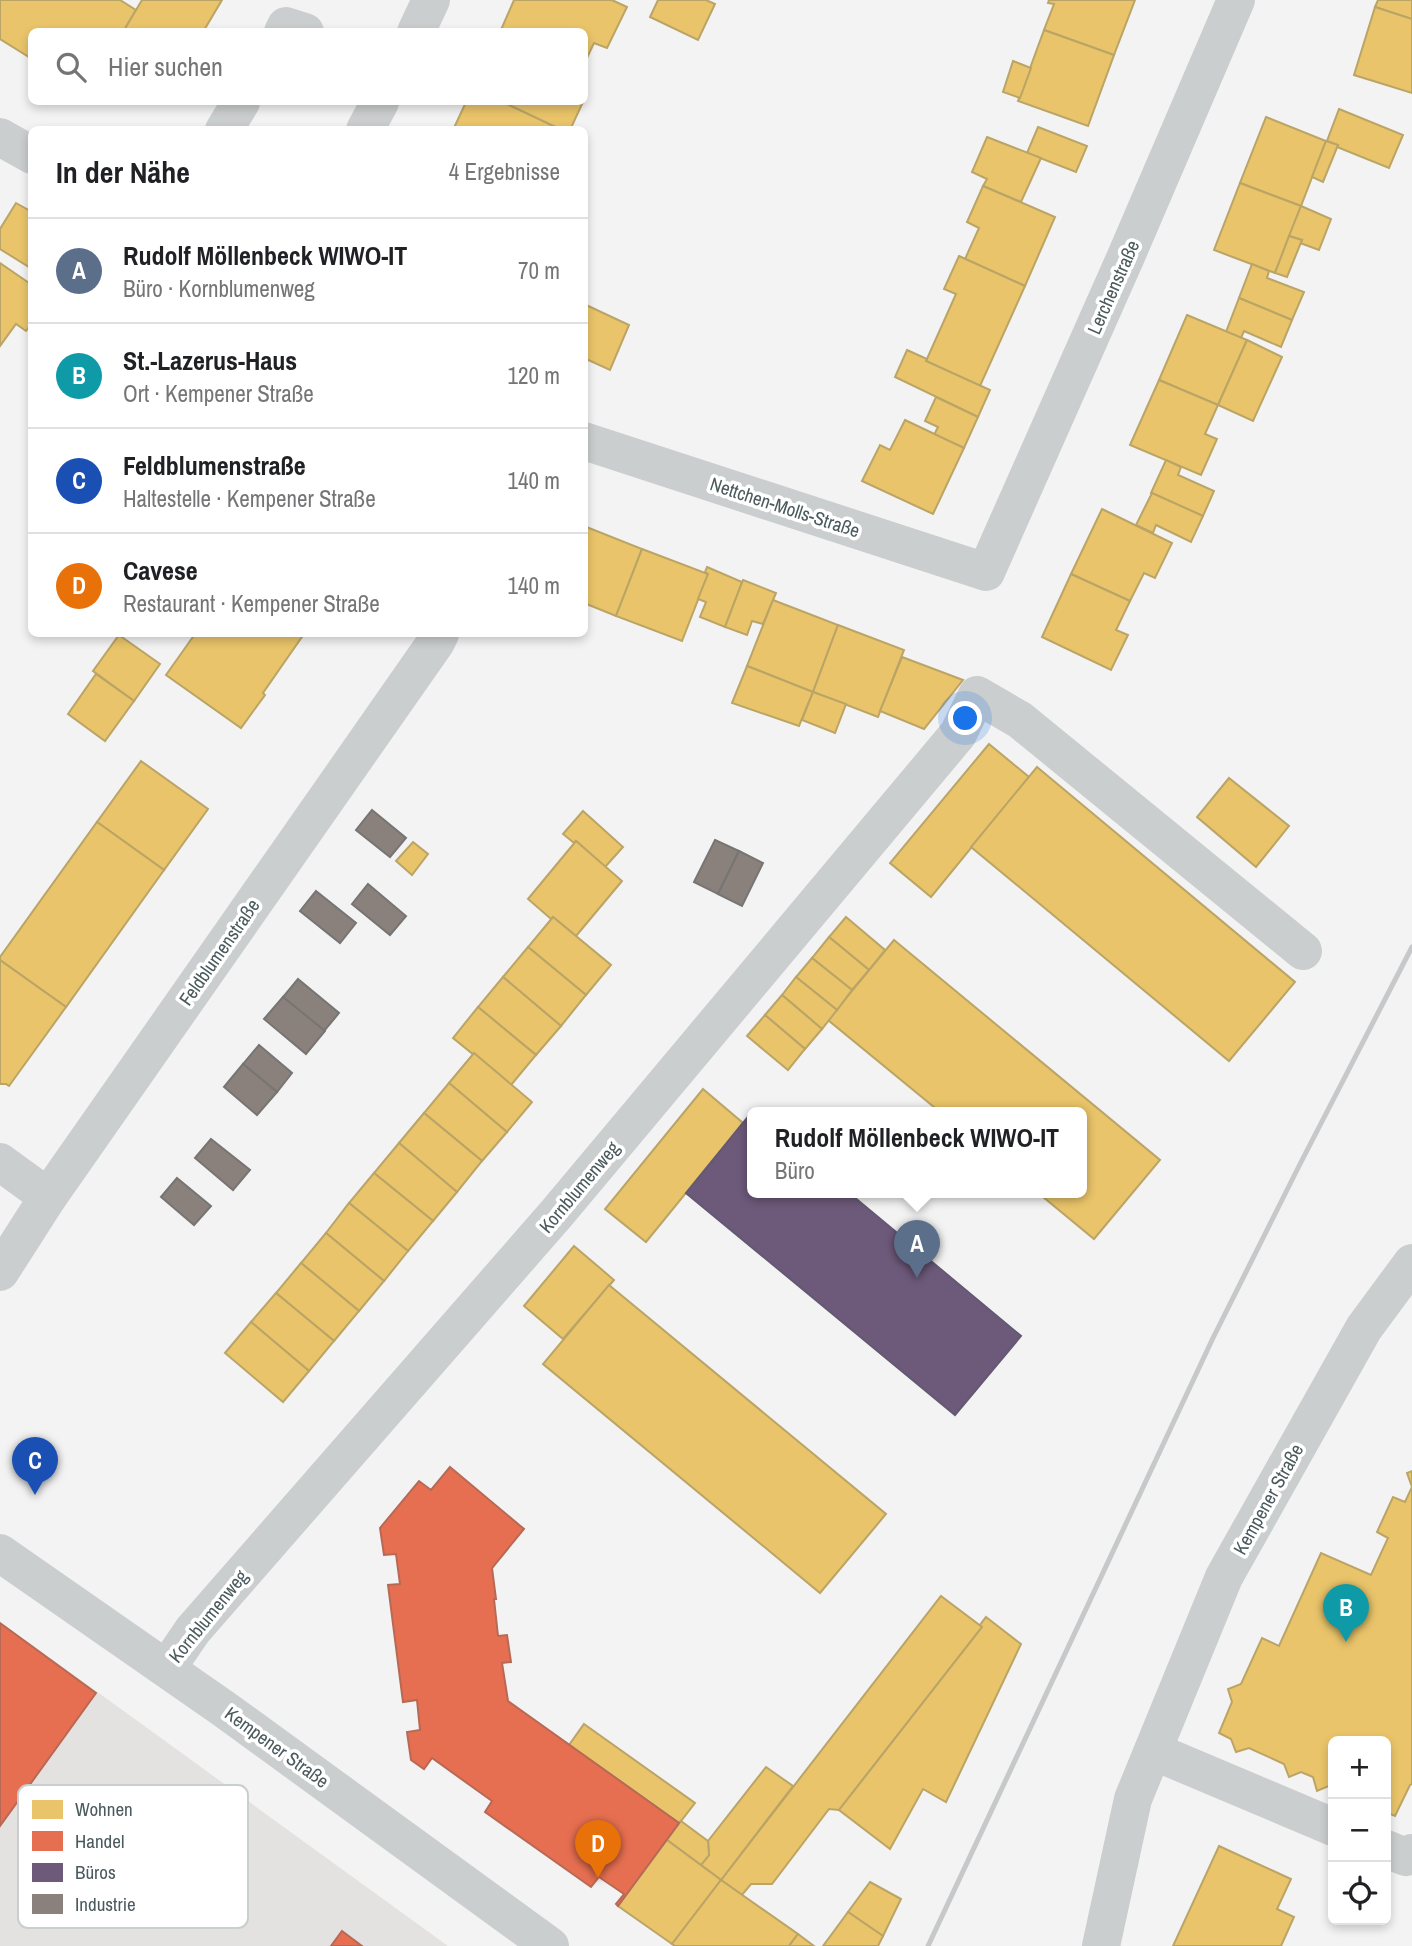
<!DOCTYPE html>
<html lang="de">
<head>
<meta charset="utf-8">
<style>
  body { margin:0; font-family:"Archivo Narrow",sans-serif; background:#f2f2f2; color:#202124 }
  .controls { position:absolute; right:21px; bottom:21px; display:grid; overflow:hidden; border-radius:10px; box-shadow:0 4px 10px #0003 }
  .controls button { width:63px; height:63px; display:grid; place-items:center; padding:0; border:0; border-bottom:2px solid #e0e0e0; background:#fff; color:#202124; font:35px sans-serif }
  .you { position:absolute; left:966px; top:719px; width:24px; height:24px; margin:-18px; border:5px solid #fff; border-radius:50%; background:#1a73e8; box-shadow:0 0 0 10px #1a73e833 }
  .badge { display:grid; place-items:center; width:46px; height:46px; border-radius:50%; background:#ea580c; color:#fff; font-size:23px; font-weight:700 }
  .pin { position:absolute; translate:-50% -58px; filter:drop-shadow(0 2px 4px #0008) }
  .pin::after { content:''; position:absolute; top:37px; width:24px; height:21px; background:inherit; clip-path:polygon(0 0,100% 0,50% 100%) }
  .popup { position:absolute; left:747px; top:1107px; width:340px; height:91px; box-sizing:border-box; display:grid; place-content:center; border-radius:10px; background:#fff; filter:drop-shadow(0 2px 5px #0005); font-size:23px; white-space:nowrap; color:#757577 }
  .popup b { font-size:26px; color:#202124 }
  .popup::after { content:''; position:absolute; left:50%; top:100%; margin-left:-14px; border:14px solid transparent; border-top-color:#fff }
  .list { margin:0; padding:0; list-style:none }
  h2 { display:flex; justify-content:space-between; align-items:center; height:91px; margin:0; padding:0 28px; font-size:30px }
  h2 small { font-size:23px; font-weight:400; color:#757577 }
  .list li { display:grid; grid-template-columns:46px 1fr auto; gap:21px; align-items:center; box-sizing:border-box; height:105px; padding:0 28px; border-top:2px solid #e0e0e0 }
  .list b { display:block; font-size:26px; white-space:nowrap }
  .list p { margin:0; font-size:23px; white-space:nowrap; color:#757577 }
  .list em { font-size:23px; font-style:normal; color:#757577 }
  .icon { flex:none; width:38px; height:38px; fill:none; stroke:currentColor; stroke-width:2; stroke-linecap:round; stroke-linejoin:round }
  .map { position:relative; flex:none; width:1412px; height:1946px; overflow:hidden }
  .search { position:absolute; background:#fff; box-shadow:0 4px 10px #0003; left:28px; top:28px; width:560px; height:77px; display:flex; align-items:center; gap:18px; box-sizing:border-box; padding:0 24px; border-radius:10px; color:#757577; font-size:26px }
  .panel { position:absolute; background:#fff; box-shadow:0 4px 10px #0003; left:28px; top:126px; width:560px; height:511px; border-radius:10px }
  .map>svg:first-child { display:block }
  .commercial { fill:#e4e2e1 }
  .homes { fill:#e9c46a; stroke:#baa466; stroke-width:2 }
  .shops { fill:#e76f51; stroke:#b86955; stroke-width:2 }
  .offices { fill:#6d597a; stroke:#635972; stroke-width:2 }
  .industry { fill:#8a817c; stroke:#777573; stroke-width:2 }
  .lines { fill:none; stroke-linecap:round; stroke-linejoin:round }
  .minor { stroke:#cbcece; stroke-width:38 }
  .rail { stroke:#c7c8c9; stroke-width:5 }
  .labels { text-anchor:middle; stroke-width:7; stroke-linejoin:round; paint-order:stroke }
  .street-label { font-size:19px; fill:#4b5a5e; stroke:#fff }
  .key { fill:#fff; stroke:#c9cecf; stroke-width:2 }
  .key-label { font-size:19px; fill:#4b5a5e }
</style>
</head>
<body>
<div class="map">
<svg width="1412" height="1946" viewBox="0 0 1412 1946">
  <rect width="100%" height="100%" fill="#f3f3f3"/>
  <polygon class="commercial" points="0,1622 132,1717 448,1946 0,1946"/>
  <g class="homes">
    <polygon points="0,0 120,0 136,10 123,32 32,32 32,59 0,39"/>
    <polygon points="142,0 222,0 203,32 123,32"/>
    <polygon points="514,0 612,0 627,7 607,48 594,43 584,64 584,32 500,32"/>
    <polygon points="658,0 706,0 715,4 698,40 650,17"/>
    <polygon points="1049,0 1135,0 1114,55 1044,30 1054,4 1048,3"/>
    <polygon points="1378,0 1412,0 1412,19 1375,7"/>
    <polygon points="1375,7 1412,19 1412,93 1354,75"/>
    <polygon points="1044,30 1114,55 1088,126 1018,101"/>
    <polygon points="1013,61 1031,68 1020,98 1003,92"/>
    <polygon points="466,102 503,102 562,130 453,130"/>
    <polygon points="503,102 583,102 570,130 562,130"/>
    <polygon points="1339,109 1403,135 1389,168 1337,147 1338,145 1327,141"/>
    <polygon points="1266,117 1326,141 1301,206 1240,183"/>
    <polygon points="1038,127 1087,146 1076,172 1027,153"/>
    <polygon points="987,137 1041,158 1021,202 983,186 987,179 972,172"/>
    <polygon points="1326,141 1338,145 1323,182 1312,177"/>
    <polygon points="1240,183 1301,206 1275,273 1214,250"/>
    <polygon points="983,186 1055,217 1025,286 965,259 979,228 967,222"/>
    <polygon points="16,203 32,212 32,269 0,249 0,229"/>
    <polygon points="1301,206 1331,219 1319,250 1300,243 1302,240 1289,236"/>
    <polygon points="1289,236 1302,240 1287,277 1275,273"/>
    <polygon points="959,256 1025,286 980,386 926,361 956,294 944,289"/>
    <polygon points="0,263 32,285 32,323 26,331 16,324 0,346"/>
    <polygon points="1252,264 1269,271 1267,278 1304,292 1292,320 1239,298"/>
    <polygon points="1239,298 1292,320 1281,347 1244,331 1241,338 1226,332"/>
    <polygon points="584,304 629,325 610,370 584,358"/>
    <polygon points="1187,315 1247,340 1218,405 1159,380"/>
    <polygon points="1247,340 1282,357 1253,421 1218,405"/>
    <polygon points="907,350 927,359 926,361 990,390 978,417 895,377"/>
    <polygon points="1159,380 1218,405 1205,434 1217,439 1201,475 1130,445"/>
    <polygon points="936,397 978,417 964,448 934,435 938,427 925,421"/>
    <polygon points="905,420 964,448 933,514 862,481 880,445 890,450"/>
    <polygon points="1166,460 1181,467 1178,475 1214,491 1203,516 1151,493"/>
    <polygon points="1152,493 1203,516 1191,542 1156,525 1153,533 1136,525"/>
    <polygon points="1102,509 1172,543 1155,578 1144,573 1130,601 1071,574"/>
    <polygon points="584,526 642,549 616,616 584,603"/>
    <polygon points="642,549 708,574 682,641 616,616"/>
    <polygon points="707,567 742,582 725,627 700,617 706,602 698,599 708,574 705,572"/>
    <polygon points="1071,574 1130,601 1116,630 1128,635 1111,670 1042,637"/>
    <polygon points="743,580 776,593 763,624 752,621 747,635 725,627"/>
    <polygon points="773,600 838,625 813,692 747,666"/>
    <polygon points="838,625 904,650 878,717 813,692"/>
    <polygon points="195,634 304,634 263,693 265,695 241,728 166,675"/>
    <polygon points="119,635 160,664 134,701 93,671"/>
    <polygon points="902,657 963,680 924,729 880,711"/>
    <polygon points="747,666 813,692 799,726 732,703"/>
    <polygon points="96,674 134,701 105,741 68,714"/>
    <polygon points="813,692 846,704 835,733 802,720"/>
    <polygon points="989,744 1029,777 931,897 890,863"/>
    <polygon points="141,761 208,809 164,870 97,822"/>
    <polygon points="1037,767 1295,982 1229,1061 971,847"/>
    <polygon points="1229,778 1289,826 1256,867 1197,817"/>
    <polygon points="583,811 623,847 605,867 576,841 574,843 563,834"/>
    <polygon points="97,822 164,870 66,1007 0,960 0,957"/>
    <polygon points="576,841 622,881 576,936 553,917 551,919 528,899"/>
    <polygon points="413,842 428,854 412,875 396,861"/>
    <polygon points="553,917 611,965 586,995 528,947"/>
    <polygon points="846,917 885,950 869,970 829,937"/>
    <polygon points="829,937 869,970 852,990 812,958"/>
    <polygon points="894,940 1160,1160 1094,1239 1037,1192 1082,1192 1082,1112 940,1112 828,1020"/>
    <polygon points="528,947 586,995 561,1026 503,977"/>
    <polygon points="812,958 852,990 837,1010 796,977"/>
    <polygon points="0,960 66,1007 9,1086 6,1084 0,1084"/>
    <polygon points="503,977 561,1026 536,1055 478,1007"/>
    <polygon points="796,977 837,1010 822,1029 782,995"/>
    <polygon points="782,995 822,1029 805,1049 765,1015"/>
    <polygon points="478,1007 536,1055 511,1085 453,1038"/>
    <polygon points="765,1015 805,1049 788,1070 747,1036"/>
    <polygon points="474,1053 532,1102 507,1132 449,1083"/>
    <polygon points="449,1083 507,1132 482,1161 424,1113"/>
    <polygon points="703,1089 743,1123 646,1242 605,1209"/>
    <polygon points="424,1113 482,1161 457,1192 399,1143"/>
    <polygon points="399,1143 457,1192 433,1221 374,1173"/>
    <polygon points="374,1173 433,1221 408,1251 349,1203"/>
    <polygon points="349,1203 408,1251 384,1281 326,1233"/>
    <polygon points="326,1233 384,1281 359,1311 301,1263"/>
    <polygon points="574,1246 614,1280 563,1339 524,1306"/>
    <polygon points="301,1263 359,1311 334,1341 276,1293"/>
    <polygon points="609,1285 886,1514 820,1593 543,1364"/>
    <polygon points="276,1293 334,1341 309,1371 251,1322"/>
    <polygon points="251,1322 309,1371 283,1402 225,1353"/>
    <polygon points="1412,1471 1412,1784 1410,1785 1395,1816 1386,1812 1386,1741 1333,1741 1333,1786 1331,1785 1317,1791 1313,1777 1301,1772 1289,1777 1284,1764 1249,1748 1236,1752 1231,1739 1219,1733 1232,1702 1228,1689 1241,1684 1262,1638 1279,1646 1321,1553 1371,1575 1388,1538 1377,1532 1393,1497 1405,1502 1412,1487 1407,1473"/>
    <polygon points="941,1596 982,1627 839,1810 829,1809 772,1884 751,1884 742,1895 721,1880"/>
    <polygon points="986,1617 1021,1644 946,1802 923,1789 890,1849 839,1810 982,1627 980,1625"/>
    <polygon points="584,1724 695,1803 681,1821 679,1823 569,1745"/>
    <polygon points="766,1767 793,1786 721,1880 701,1865 709,1855 708,1841"/>
    <polygon points="681,1821 708,1841 709,1855 701,1865 667,1840"/>
    <polygon points="667,1840 721,1880 672,1944 618,1906"/>
    <polygon points="1219,1846 1291,1879 1277,1909 1294,1917 1281,1946 1173,1946"/>
    <polygon points="721,1880 798,1934 789,1946 675,1946 672,1944"/>
    <polygon points="870,1882 901,1899 883,1936 848,1912"/>
    <polygon points="848,1912 883,1936 878,1946 823,1946"/>
    <polygon points="798,1934 814,1946 789,1946"/>
  </g>
  <g class="shops">
    <polygon points="450,1467 524,1529 492,1568 496,1599 494,1599 498,1636 507,1635 511,1662 502,1663 508,1701 679,1823 618,1906 616,1904 624,1894 599,1877 591,1887 485,1812 492,1801 432,1758 424,1769 411,1760 407,1732 420,1730 417,1700 403,1702 388,1585 400,1584 396,1554 384,1555 380,1528 419,1481 431,1490"/>
    <polygon points="0,1623 96,1693 0,1826"/>
    <polygon points="342,1931 362,1946 331,1946"/>
  </g>
  <polygon class="offices" points="751,1113 752,1192 848,1192 1021,1336 955,1415 686,1193"/>
  <g class="industry">
    <polygon points="372,810 406,838 390,857 356,830"/>
    <polygon points="715,840 739,851 718,894 694,882"/>
    <polygon points="739,851 763,863 742,906 718,894"/>
    <polygon points="368,884 406,916 390,935 352,904"/>
    <polygon points="316,891 356,923 340,943 300,911"/>
    <polygon points="298,979 339,1013 324,1031 283,997"/>
    <polygon points="283,997 325,1031 306,1054 264,1019"/>
    <polygon points="259,1045 292,1073 277,1092 243,1064"/>
    <polygon points="243,1064 277,1092 257,1115 224,1087"/>
    <polygon points="211,1139 250,1170 233,1190 195,1158"/>
    <polygon points="177,1178 211,1206 194,1225 161,1197"/>
  </g>
  <g class="lines">
    <g class="minor">
      <polyline points="283,32 286,26 305,32"/>
      <polyline points="416,32 431,0"/>
      <polyline points="224,130 241,102"/>
      <polyline points="365,130 380,102"/>
      <polyline points="0,137 32,155"/>
      <polyline points="584,441 986,572 1127,254 1236,0"/>
      <polyline points="0,1162 48,1197"/>
      <polyline points="0,1272 48,1197 436,642 440,634"/>
      <polyline points="0,1553 224,1709 550,1946"/>
      <polyline points="167,1668 193,1630 557,1213 958,734 977,695 1020,720 1303,951"/>
      <polyline points="1153,1751 1333,1827"/>
      <polyline points="1386,1849 1406,1857 1412,1853"/>
      <polyline points="1101,1946 1133,1799 1224,1577 1364,1328 1412,1263"/>
    </g>
    <polyline class="rail" points="928,1946 1213,1338 1299,1166 1412,947"/>
  </g>
  <g class="labels">
    <g class="street-label">
      <text transform="translate(1113 287) rotate(-66)" y="7">Lerchenstraße</text>
      <text transform="translate(785 507) rotate(18)" y="7">Nettchen-Molls-Straße</text>
      <text transform="translate(219 952) rotate(-55)" y="7">Feldblumenstraße</text>
      <text transform="translate(579 1187) rotate(-50)" y="7">Kornblumenweg</text>
      <text transform="translate(1268 1499) rotate(-61)" y="7">Kempener Straße</text>
      <text transform="translate(208 1616) rotate(-51)" y="7">Kornblumenweg</text>
      <text transform="translate(277 1747) rotate(36)" y="7">Kempener Straße</text>
    </g>
  </g>
  <rect x="18" y="1785" width="230" height="143" rx="10" class="key"/>
  <rect x="32" y="1800" width="31" height="19" fill="#e9c46a"/>
  <rect x="32" y="1831" width="31" height="20" fill="#e76f51"/>
  <rect x="32" y="1863" width="31" height="19" fill="#6d597a"/>
  <rect x="32" y="1894" width="31" height="20" fill="#8a817c"/>
  <g class="key-label">
    <text x="75" y="1816">Wohnen</text>
    <text x="75" y="1848">Handel</text>
    <text x="75" y="1879">Büros</text>
    <text x="75" y="1911">Industrie</text>
  </g>
</svg>
<div class="controls">
<button>+</button>
<button>−</button>
<button><svg class="icon" aria-label="locate" viewBox="0 0 24 24"><circle cx="12" cy="12" r="6"/><path d="M12 2v4M12 18v4M2 12h4M18 12h4"/></svg></button>
</div>
<div class="you"></div>
<div class="pin badge" style="left:917px;top:1278px;background:#5c6f8a">A</div>
<div class="popup"><b>Rudolf Möllenbeck WIWO-IT</b>Büro</div>
<div class="pin badge" style="left:1346px;top:1642px;background:#0f9aa8">B</div>
<div class="pin badge" style="left:35px;top:1495px;background:#1a4fb4">C</div>
<div class="pin badge" style="left:598px;top:1878px;background:#e8710a">D</div>
<div class="search"><svg class="icon" aria-label="search" viewBox="0 0 24 24"><circle cx="10" cy="10" r="6"/><path d="M15 15l6 6"/></svg>Hier suchen</div>
<section class="panel">
<h2>In der Nähe<small>4 Ergebnisse</small></h2>
<ul class="list">
<li><span class="badge" style="background:#5c6f8a">A</span><div><b>Rudolf Möllenbeck WIWO-IT</b><p>Büro · Kornblumenweg</p></div><em>70 m</em></li>
<li><span class="badge" style="background:#0f9aa8">B</span><div><b>St.-Lazerus-Haus</b><p>Ort · Kempener Straße</p></div><em>120 m</em></li>
<li><span class="badge" style="background:#1a4fb4">C</span><div><b>Feldblumenstraße</b><p>Haltestelle · Kempener Straße</p></div><em>140 m</em></li>
<li><span class="badge" style="background:#e8710a">D</span><div><b>Cavese</b><p>Restaurant · Kempener Straße</p></div><em>140 m</em></li>
</ul>
</section>
</div>
</body>
</html>
